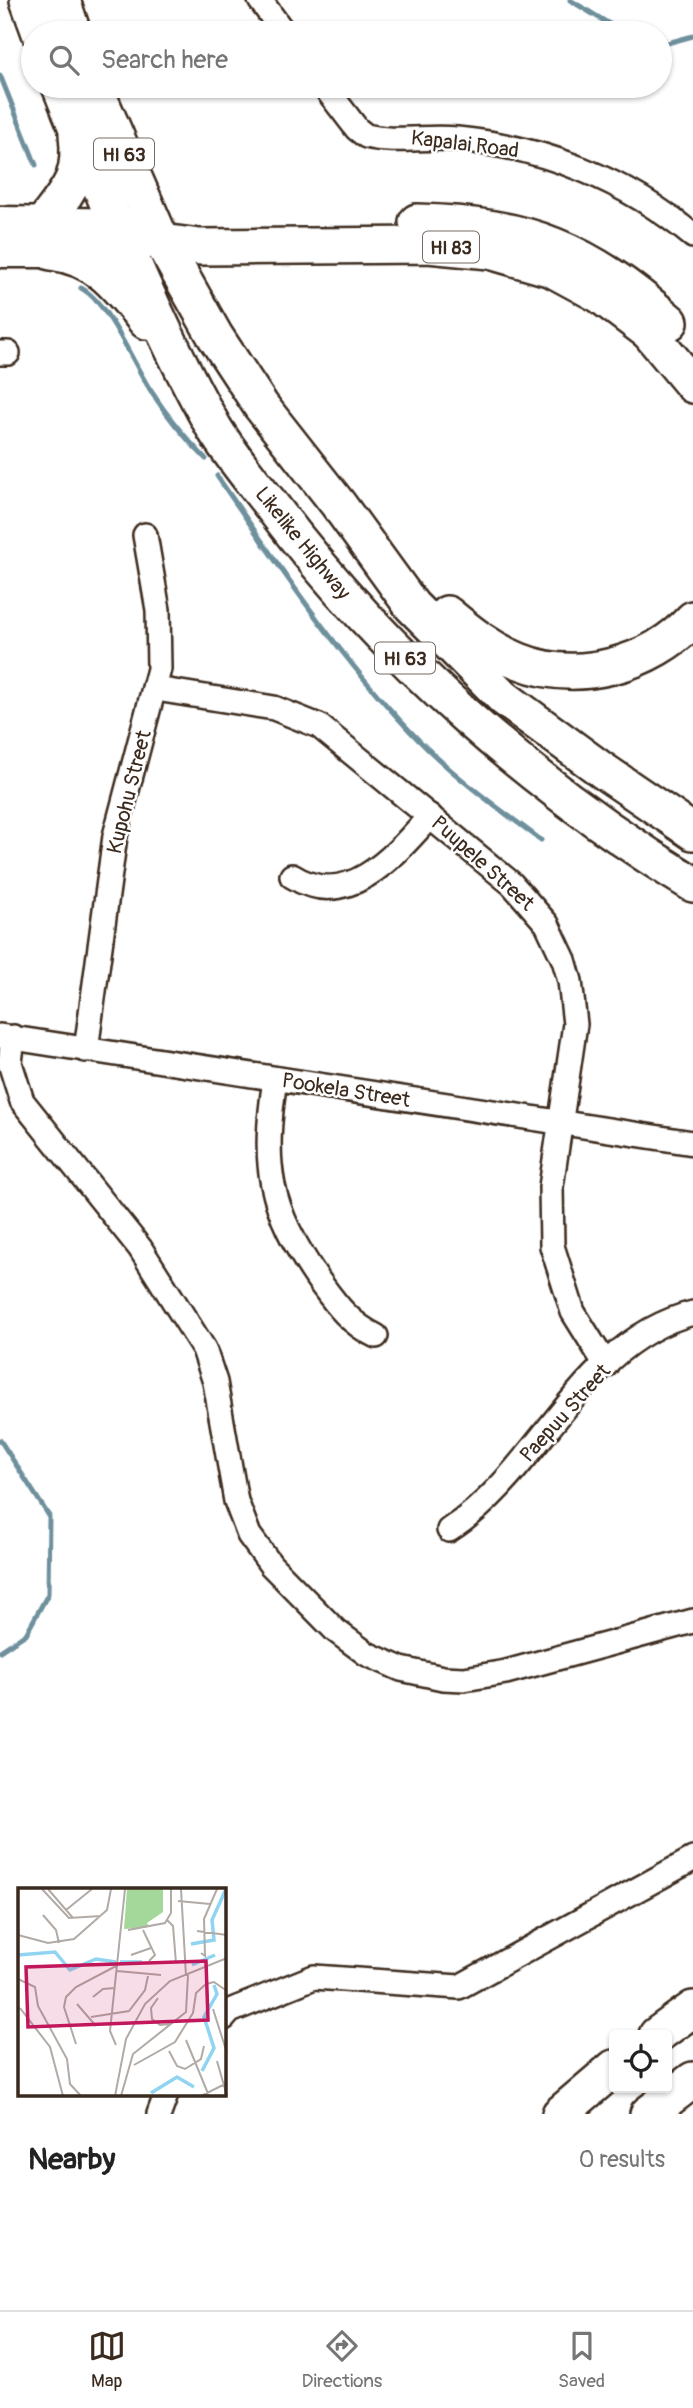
<!DOCTYPE html>
<html lang="en">
<head>
<meta charset="utf-8">
<style>
  body { margin:0; font-family:Pangolin,sans-serif; background:#f2f2f2; color:#222 }
  .controls { position:absolute; right:21px; bottom:21px; display:grid; overflow:hidden; border-radius:7px; box-shadow:0 2px 5px #0004 }
  .controls button { width:63px; height:63px; display:grid; place-items:center; padding:0; border:0; border-bottom:2px solid #e0e0e0; background:#fff; color:#222; font:35px sans-serif }
  .list { margin:0; padding:0; list-style:none }
  h2 { display:flex; justify-content:space-between; align-items:center; height:91px; margin:0; padding:0 28px; font-size:30px }
  h2 small { font-size:23px; font-weight:400; color:#767676 }
  .icon { flex:none; width:38px; height:38px; fill:none; stroke:currentColor; stroke-width:2; stroke-linecap:round; stroke-linejoin:round }
  .map { position:relative; flex:none; width:693px; height:2114px; overflow:hidden }
  .search { position:absolute; background:#fff; box-shadow:0 2px 5px #0004; left:21px; right:21px; top:21px; height:77px; display:flex; align-items:center; gap:18px; box-sizing:border-box; padding:0 24px; border-radius:38px; color:#767676; font-size:26px }
  .sheet { height:196px; background:#fff }
  nav { display:flex; justify-content:space-around; align-items:center; box-sizing:border-box; height:98px; border-top:2px solid #e0e0e0; background:#fff; font-size:19px; color:#767676 }
  nav a { display:grid; justify-items:center; gap:4px }
  nav .on { color:#3b2a1e }
  .map>svg:first-child { display:block }
  .lines { fill:none; stroke-linecap:round; stroke-linejoin:round }
  .stream { stroke:#6e909d; stroke-width:5 }
  .minor-casing { stroke:#3b2a1e; stroke-width:28 }
  .major-casing { stroke:#3b2a1e; stroke-width:35 }
  .highway-casing { stroke:#3b2a1e; stroke-width:40 }
  .minor { stroke:#fff; stroke-width:23 }
  .major { stroke:#fff; stroke-width:30 }
  .highway { stroke:#fff; stroke-width:35 }
  .labels { text-anchor:middle; stroke-width:5; stroke-linejoin:round; paint-order:stroke }
  .shield { fill:#fff; stroke:#766a62; stroke-width:2 }
  .shield-label { font-size:19px; font-weight:bold; fill:#3b2a1e }
  .street-label { font-size:21px; fill:#3b2a1e; stroke:#fff }
  .inset-river { fill:none; stroke:#90d4f1; stroke-width:3.5 }
  .inset-road { fill:none; stroke:#b1aaa5; stroke-width:2 }
  .view { fill:#c2185b; fill-opacity:0.15; stroke:#c2185b; stroke-width:3.5 }
  .inset-edge { fill:none; stroke:#3b2a1e; stroke-width:3.5 }
</style>
</head>
<body>
<div class="map">
<svg width="693" height="2114" viewBox="0 0 693 2114">
  <rect width="100%" height="100%" fill="#fff"/>
  <filter id="ink" filterUnits="userSpaceOnUse"><feTurbulence type="fractalNoise" baseFrequency=".0143" numOctaves="2"/><feDisplacementMap in="SourceGraphic" scale="14" xChannelSelector="R" yChannelSelector="G"/><feConvolveMatrix kernelMatrix="1 2 1 2 8 2 1 2 1" color-interpolation-filters="sRGB"/></filter>
  <g filter="url(#ink)">
    <g class="lines">
      <g class="stream">
        <polyline points="570,0 624,33"/>
        <polyline points="660,45 693,36"/>
        <polyline points="0,75 36,165"/>
        <path d="M 81,288 C 109,303 133,364 151,391 C 167,416 185,438 206,459"/>
        <path d="M 217,476 C 277,563 336,653 410,731 C 449,773 495,806 541,840"/>
        <polyline points="0,1440 49,1516 48,1594 26,1634 0,1651"/>
      </g>
      <defs>
        <g id="minor">
          <polyline points="260,0 284,33"/>
          <path d="M 324,86 L 357,129 L 366,136 C 394,143 428,136 457,139 C 543,147 627,180 693,236"/>
          <polyline points="0,353 8,353"/>
          <polyline points="156,689 274,708 319,726 512,884 547,924 564,960 570,981 575,1024 551,1187 552,1246 573,1312 606,1365"/>
          <path d="M 292,876 C 348,912 396,854 430,816"/>
          <polyline points="0,1036 693,1143"/>
          <polyline points="13,1037 10,1063 22,1101 140,1248 204,1349 215,1382 236,1501 249,1535 271,1565 336,1631 367,1654 401,1669 443,1678 464,1679 506,1672 693,1621"/>
          <polyline points="86,1050 115,836 159,669 158,610 145,535"/>
          <path d="M 275,1079 C 262,1167 268,1207 319,1281 C 336,1304 349,1323 376,1336"/>
          <path d="M 449,1530 C 540,1472 581,1341 693,1313"/>
          <polyline points="224,2018 230,2011 314,1977 459,1987 693,1859"/>
          <polyline points="159,2114 166,2095"/>
        </g>
        <g id="major">
          <polyline points="0,222 137,224"/>
          <polyline points="0,252 51,252 148,243"/>
        </g>
        <g id="highway">
          <polyline points="28,0 40,33"/>
          <polyline points="62,0 73,33"/>
          <path d="M 60,86 C 106,201 153,319 214,428 C 231,456 254,483 274,509 C 387,658 533,787 693,884"/>
          <polyline points="94,86 162,242 215,336 261,406 338,504 412,606 504,698 602,770 693,832"/>
          <path d="M 417,222 C 528,225 587,249 670,322"/>
          <path d="M 43,224 C 69,189 82,179 77,134"/>
          <polyline points="162,242 200,247 428,245 490,251 552,269 600,295 649,332 693,385"/>
          <path d="M 51,252 C 100,259 117,285 146,321"/>
          <path d="M 447,614 C 470,633 491,650 519,661 C 578,685 652,664 693,619"/>
          <polyline points="657,2035 693,2009"/>
          <polyline points="560,2114 614,2068"/>
          <polyline points="648,2114 693,2080"/>
        </g>
      </defs>
      <use href="#minor" class="minor-casing"/>
      <use href="#major" class="major-casing"/>
      <use href="#highway" class="highway-casing"/>
      <use href="#minor" class="minor"/>
      <use href="#major" class="major"/>
      <use href="#highway" class="highway"/>
    </g>
  </g>
  <g class="labels">
    <g class="shield">
      <rect x="94" y="138.5" width="60" height="31" rx="5"/>
      <rect x="423" y="231.5" width="56" height="31" rx="5"/>
      <rect x="375" y="642.5" width="60" height="31" rx="5"/>
    </g>
    <g class="shield-label">
      <text x="124" y="161">HI 63</text>
      <text x="451" y="254">HI 83</text>
      <text x="405" y="665">HI 63</text>
    </g>
    <g class="street-label">
      <text transform="translate(465 144) rotate(7)" y="7">Kapalai Road</text>
      <text transform="translate(303 543) rotate(51)" y="7">Likelike Highway</text>
      <text transform="translate(129 792) rotate(-76)" y="7">Kupohu Street</text>
      <text transform="translate(483 863) rotate(42)" y="7">Puupele Street</text>
      <text transform="translate(346 1090) rotate(9)" y="7">Pookela Street</text>
      <text transform="translate(565 1413) rotate(-48)" y="7">Paepuu Street</text>
    </g>
  </g>
  <g transform="translate(18 1888)">
    <rect width="208" height="208" fill="#fff"/>
    <path d="M 109,1 L 145,1 L 145,24 L 129,35 L 131,39 L 106,41 Z" fill="#a4d89b"/>
    <path class="inset-river" d="M 173,56 L 196,52 L 194,32 L 208,1M 0,67 L 37,64 L 52,82 L 78,71 L 98,74M 102,74 L 124,74M 174,77 L 197,67M 184,183 L 196,160 L 186,129 L 199,106 L 196,97M 133,205 L 159,189 L 176,199"/>
    <path class="inset-road" d="M 24,1 L 51,30 L 83,28M 30,1 L 55,30M 163,1 L 168,88M 160,13 L 192,16M 48,22 L 74,1M 25,27 L 38,42 L 41,55M 149,32 L 155,38 L 158,75M 110,42 L 147,35 L 153,25 L 153,1M 125,42 L 137,67 L 131,73M 179,43 L 209,47M 0,47 L 30,55 L 56,51 L 89,22 L 93,1M 183,65 L 187,68 L 186,31 L 199,1M 113,67 L 133,60M 99,83 L 143,87M 0,91 L 17,99 L 20,118 L 49,171 L 52,196 L 63,208M 75,109 L 85,101 L 97,100M 140,110 L 133,120 L 134,131 L 142,137 L 153,136M 59,116 L 78,138M 2,120 L 32,159 L 45,208M 195,121 L 209,165M 73,129 L 111,123 L 127,102 L 130,88M 168,152 L 191,208M 58,156 L 46,119 L 48,109 L 58,99 L 100,77M 98,157 L 92,143 L 107,1M 151,163 L 159,178 L 167,181 L 183,171 L 186,158M 199,173 L 209,208M 116,177 L 157,154 L 175,125 L 178,105 L 188,96 L 196,94 L 209,103M 97,208 L 108,151 L 127,116 L 152,93 L 209,70M 103,208 L 115,166 L 168,124 L 170,87M 183,208 L 209,195"/>
    <path class="view" d="M 188,73 L 190,132 L 10,139 L 8,79 Z"/>
    <rect width="208" height="208" class="inset-edge"/>
  </g>
</svg>
<div class="controls">
<button><svg class="icon" aria-label="locate" viewBox="0 0 24 24"><circle cx="12" cy="12" r="6"/><path d="M12 2v4M12 18v4M2 12h4M18 12h4"/></svg></button>
</div>
<div class="search"><svg class="icon" aria-label="search" viewBox="0 0 24 24"><circle cx="10" cy="10" r="6"/><path d="M15 15l6 6"/></svg>Search here</div>
</div>
<section class="sheet">
<h2>Nearby<small>0 results</small></h2>
<ul class="list">
</ul>
</section>
<nav>
<a class="on"><svg class="icon" aria-label="map" viewBox="0 0 24 24"><path d="M3 6l6-2 6 2 6-2v14l-6 2-6-2-6 2zM9 4v14M15 6v14"/></svg>Map</a>
<a><svg class="icon" aria-label="directions" viewBox="0 0 24 24"><path d="M12 3l9 9-9 9-9-9zM9 14v-3h6M13 9l2 2-2 2"/></svg>Directions</a>
<a><svg class="icon" aria-label="saved" viewBox="0 0 24 24"><path d="M7 4h10v16l-5-4-5 4z"/></svg>Saved</a>
</nav>
</body>
</html>
